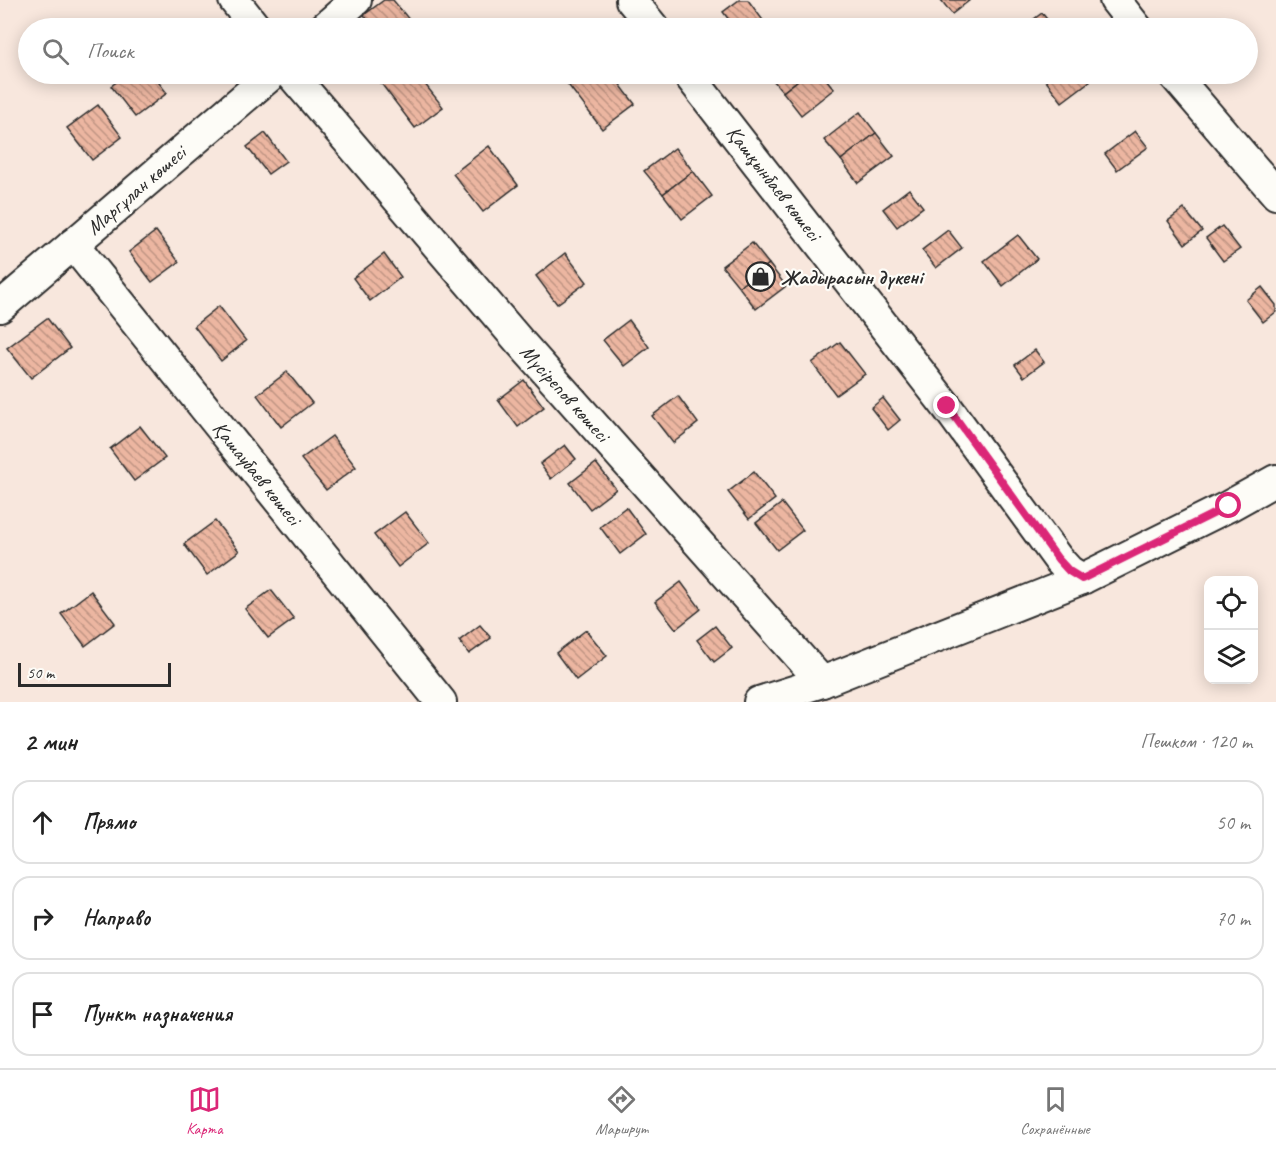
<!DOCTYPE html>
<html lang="ru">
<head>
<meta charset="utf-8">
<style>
  body { margin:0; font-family:Caveat,sans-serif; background:#f2f2f2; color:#222 }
  .controls { position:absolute; right:18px; bottom:18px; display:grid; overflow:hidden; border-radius:12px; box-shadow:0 3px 15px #0003 }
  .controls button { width:54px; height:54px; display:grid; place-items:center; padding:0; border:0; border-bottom:2px solid #e0e0e0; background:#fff; color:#222; font:30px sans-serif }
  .scale { position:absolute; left:18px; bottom:15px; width:153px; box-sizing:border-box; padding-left:6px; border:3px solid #2b2b2b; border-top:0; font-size:16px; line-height:21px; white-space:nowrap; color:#2b2b2b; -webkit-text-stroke:4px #fdfcf7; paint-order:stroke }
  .stop { position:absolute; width:18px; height:18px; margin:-14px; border:4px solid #db2777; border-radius:50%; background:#fff }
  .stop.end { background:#db2777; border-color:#fff; box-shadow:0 2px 6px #0008 }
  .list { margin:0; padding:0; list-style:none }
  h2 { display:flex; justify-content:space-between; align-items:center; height:78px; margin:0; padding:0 24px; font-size:26px }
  h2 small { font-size:20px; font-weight:400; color:#767676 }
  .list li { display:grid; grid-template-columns:39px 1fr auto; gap:18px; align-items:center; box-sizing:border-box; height:84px; margin:0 12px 12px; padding:0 12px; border:2px solid #e0e0e0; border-radius:18px }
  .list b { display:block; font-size:22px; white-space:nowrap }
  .list em { font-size:20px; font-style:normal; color:#767676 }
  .icon { flex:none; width:33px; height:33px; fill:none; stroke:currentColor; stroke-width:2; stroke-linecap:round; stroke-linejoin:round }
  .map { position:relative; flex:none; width:1276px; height:702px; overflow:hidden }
  .search { position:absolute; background:#fff; box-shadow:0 3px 15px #0003; left:18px; right:18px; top:18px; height:66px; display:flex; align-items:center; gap:15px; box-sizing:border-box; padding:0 21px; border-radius:33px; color:#767676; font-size:22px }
  .sheet { height:366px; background:#fff }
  nav { display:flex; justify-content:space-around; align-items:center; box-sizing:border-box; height:84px; border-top:2px solid #e0e0e0; background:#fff; font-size:16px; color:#767676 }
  nav a { display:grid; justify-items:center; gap:3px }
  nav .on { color:#db2777 }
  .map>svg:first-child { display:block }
  .building { fill:url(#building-back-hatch); stroke:#2b2b2b; stroke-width:1.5 }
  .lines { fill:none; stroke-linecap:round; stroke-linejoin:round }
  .minor-casing { stroke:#2b2b2b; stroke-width:34 }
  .minor { stroke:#fdfcf7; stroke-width:30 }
  .route { stroke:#db2777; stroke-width:8 }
  .labels { text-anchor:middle; stroke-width:4.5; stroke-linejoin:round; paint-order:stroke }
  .street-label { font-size:21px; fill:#2b2b2b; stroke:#fdfcf7 }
  .poi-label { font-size:21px; font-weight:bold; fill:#2b2b2b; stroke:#fdfcf7; text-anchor:start }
</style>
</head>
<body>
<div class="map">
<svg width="1276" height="702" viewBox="0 0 1276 702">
  <defs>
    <pattern id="building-back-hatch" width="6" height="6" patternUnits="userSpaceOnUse" patternTransform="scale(1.5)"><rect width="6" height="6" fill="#ecb6a1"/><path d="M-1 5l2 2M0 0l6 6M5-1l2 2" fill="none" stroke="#bf9483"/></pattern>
  </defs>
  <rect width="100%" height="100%" fill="#f8e7dd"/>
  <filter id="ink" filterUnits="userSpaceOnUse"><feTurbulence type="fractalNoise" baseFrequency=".0167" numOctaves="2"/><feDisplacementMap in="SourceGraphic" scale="12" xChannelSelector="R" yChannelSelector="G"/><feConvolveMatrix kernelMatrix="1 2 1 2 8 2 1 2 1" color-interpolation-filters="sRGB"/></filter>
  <g filter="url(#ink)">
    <g class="building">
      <polygon points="384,0 393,0 411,22 403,28 374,28 364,15"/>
      <polygon points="739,0 748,0 765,23 758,28 735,28 723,12"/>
      <polygon points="941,0 970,0 952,14"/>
      <polygon points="1042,13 1054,28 1022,28"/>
      <polygon points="128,74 152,74 167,93 135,117 111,86"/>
      <polygon points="392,74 417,74 443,107 415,128 380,82"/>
      <polygon points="578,74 612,74 635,104 602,129 566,82"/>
      <polygon points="768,74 806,74 783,92"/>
      <polygon points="806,74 822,74 834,89 801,115 783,92"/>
      <polygon points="1045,74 1084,74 1090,81 1062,102 1042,76"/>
      <polygon points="98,105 122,137 92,160 67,128"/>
      <polygon points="860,112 876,133 841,160 824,140"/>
      <polygon points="1135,131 1148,147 1117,170 1105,154"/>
      <polygon points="265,133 286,161 268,174 247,147"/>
      <polygon points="876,133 894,156 858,183 841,160"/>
      <polygon points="489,146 518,185 483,212 453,174"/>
      <polygon points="675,148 693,171 663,194 644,171"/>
      <polygon points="693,171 712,196 682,219 663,194"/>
      <polygon points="909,189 923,207 897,227 883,209"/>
      <polygon points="1184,209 1202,231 1185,244 1168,221"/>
      <polygon points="1222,226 1240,249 1223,261 1206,238"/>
      <polygon points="948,230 962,248 936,268 922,250"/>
      <polygon points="156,231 179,262 152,282 129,252"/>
      <polygon points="1018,235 1037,259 1003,286 984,261"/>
      <polygon points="752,243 769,264 739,287 722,266"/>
      <polygon points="565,253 587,282 557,304 536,276"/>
      <polygon points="384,254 401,277 370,301 353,278"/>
      <polygon points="769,264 786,286 756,309 739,287"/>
      <polygon points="1262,287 1276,305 1276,312 1263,322 1246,300"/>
      <polygon points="219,306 246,341 221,361 194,326"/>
      <polygon points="47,318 70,348 31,378 7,348"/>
      <polygon points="629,320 649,347 624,366 603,340"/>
      <polygon points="840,342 865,374 836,395 812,363"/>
      <polygon points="1035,350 1044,362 1024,377 1015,365"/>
      <polygon points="287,372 312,403 281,427 257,395"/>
      <polygon points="524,380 544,407 518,427 498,400"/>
      <polygon points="678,396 698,423 673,443 652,416"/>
      <polygon points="883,398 900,420 888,430 871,408"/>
      <polygon points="140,426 165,458 134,481 110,449"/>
      <polygon points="332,436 356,467 326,490 301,459"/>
      <polygon points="565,445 576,459 551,479 540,464"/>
      <polygon points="596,463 616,489 590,509 570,483"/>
      <polygon points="754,472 775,499 749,519 728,492"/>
      <polygon points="782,503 803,530 777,550 756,523"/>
      <polygon points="626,507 646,534 620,554 600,527"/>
      <polygon points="405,512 429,543 398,567 374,535"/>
      <polygon points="215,521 239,551 207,575 184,544"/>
      <polygon points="681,582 701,609 676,629 655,602"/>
      <polygon points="271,590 294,619 268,638 245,609"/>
      <polygon points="91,591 115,623 85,646 61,614"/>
      <polygon points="480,625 491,638 469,654 459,641"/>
      <polygon points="715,626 732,648 714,662 697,640"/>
      <polygon points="586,630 607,656 576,680 556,653"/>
    </g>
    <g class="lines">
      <defs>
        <g id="minor">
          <polyline points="234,0 256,28"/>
          <polyline points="631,0 654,28"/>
          <polyline points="1115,0 1137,28"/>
          <polyline points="324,28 356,0"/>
          <polyline points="291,74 519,341 822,682 1082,579"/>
          <polyline points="688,74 947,407 1058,559 1069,571 1082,579 1229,506 1276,480"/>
          <polyline points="1173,74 1276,194"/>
          <polyline points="73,244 441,702"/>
          <polyline points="0,307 272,74"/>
          <polyline points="759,702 822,682"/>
        </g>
      </defs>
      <use href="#minor" class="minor-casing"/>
      <use href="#minor" class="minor"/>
    </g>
  </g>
  <g class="lines" filter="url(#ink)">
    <polyline class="route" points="947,406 1058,559 1069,571 1082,579 1229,506"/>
  </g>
  <defs>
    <symbol id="shop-ring" viewBox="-11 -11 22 22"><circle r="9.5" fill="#fdfcf7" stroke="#2b2b2b" stroke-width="1.5"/><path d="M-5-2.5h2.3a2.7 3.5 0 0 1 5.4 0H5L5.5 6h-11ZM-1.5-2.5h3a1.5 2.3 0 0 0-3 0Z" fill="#2b2b2b"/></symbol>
  </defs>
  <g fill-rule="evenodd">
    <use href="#shop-ring" x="744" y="260" width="33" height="33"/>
  </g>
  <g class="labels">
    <g class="street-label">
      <text transform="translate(774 183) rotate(52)" y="7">Қашқынбаев көшесі</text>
      <text transform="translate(136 190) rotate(-41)" y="7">Маргұлан көшесі</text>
      <text transform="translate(565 393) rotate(48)" y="7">Мүсірепов көшесі</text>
      <text transform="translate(257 473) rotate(51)" y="7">Қашаубаев көшесі</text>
    </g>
    <g class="poi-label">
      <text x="781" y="284">Жадырасын дүкені</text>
    </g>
  </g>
</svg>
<div class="controls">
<button><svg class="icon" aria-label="locate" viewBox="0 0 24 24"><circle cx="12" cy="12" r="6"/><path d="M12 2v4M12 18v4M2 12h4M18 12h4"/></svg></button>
<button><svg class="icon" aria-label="layers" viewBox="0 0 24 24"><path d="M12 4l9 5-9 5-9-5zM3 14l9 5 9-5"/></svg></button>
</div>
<div class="scale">50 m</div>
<div class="stop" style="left:1229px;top:506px"></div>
<div class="stop end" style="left:947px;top:406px"></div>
<div class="search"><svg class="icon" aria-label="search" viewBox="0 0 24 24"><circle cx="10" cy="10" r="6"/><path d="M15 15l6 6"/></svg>Поиск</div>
</div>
<section class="sheet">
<h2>2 мин<small>Пешком · 120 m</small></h2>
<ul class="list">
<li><svg class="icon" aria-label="ahead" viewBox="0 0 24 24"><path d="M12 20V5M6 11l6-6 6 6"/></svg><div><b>Прямо</b></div><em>50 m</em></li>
<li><svg class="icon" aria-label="right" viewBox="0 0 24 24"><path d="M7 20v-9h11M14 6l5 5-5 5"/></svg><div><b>Направо</b></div><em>70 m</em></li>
<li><svg class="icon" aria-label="arrive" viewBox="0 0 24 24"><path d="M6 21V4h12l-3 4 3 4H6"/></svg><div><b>Пункт назначения</b></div></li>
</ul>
</section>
<nav>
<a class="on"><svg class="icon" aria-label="map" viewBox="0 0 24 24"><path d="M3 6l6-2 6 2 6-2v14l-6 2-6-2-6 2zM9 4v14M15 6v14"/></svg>Карта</a>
<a><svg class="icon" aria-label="directions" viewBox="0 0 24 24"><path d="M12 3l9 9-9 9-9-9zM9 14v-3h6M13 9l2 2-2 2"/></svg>Маршрут</a>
<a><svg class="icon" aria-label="saved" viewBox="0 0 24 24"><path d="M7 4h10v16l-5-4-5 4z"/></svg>Сохранённые</a>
</nav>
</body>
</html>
